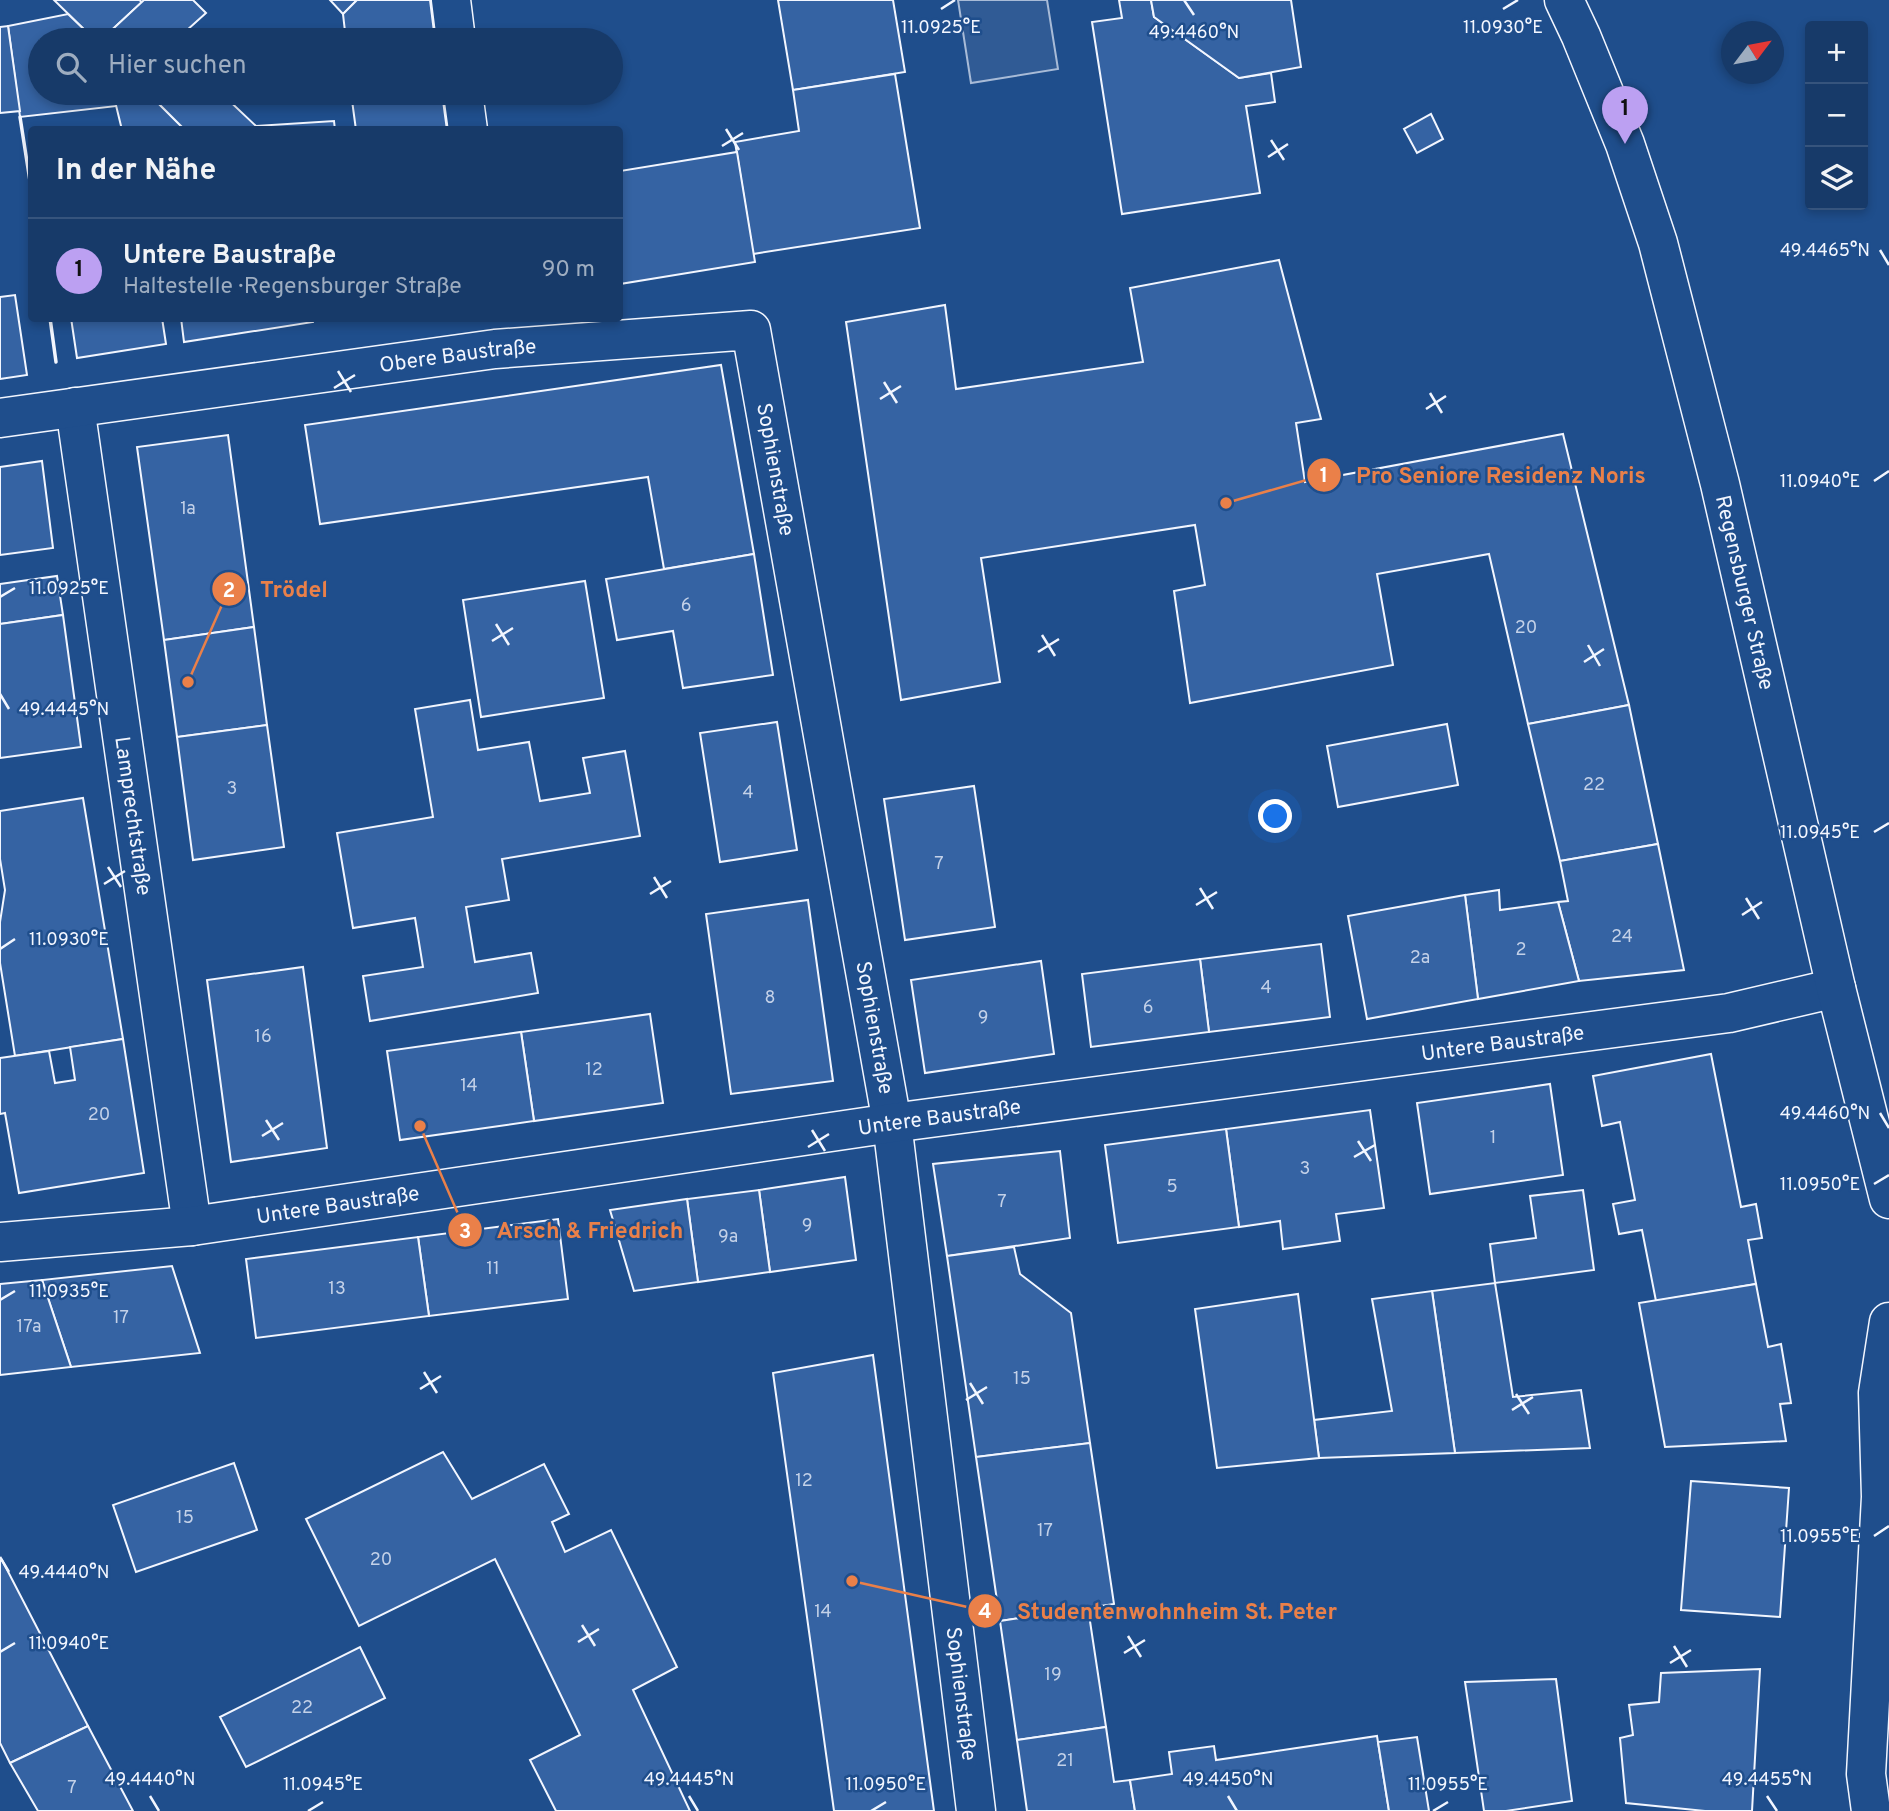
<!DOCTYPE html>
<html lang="de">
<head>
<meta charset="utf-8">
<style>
  body { margin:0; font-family:Overpass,sans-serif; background:#20416f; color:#f1f3f6 }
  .controls { position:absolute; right:21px; top:21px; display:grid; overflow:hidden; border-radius:7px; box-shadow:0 4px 10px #0003 }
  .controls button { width:63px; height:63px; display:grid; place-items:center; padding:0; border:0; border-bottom:2px solid #36547d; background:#173a69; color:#f1f3f6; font:35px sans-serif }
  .compass { position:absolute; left:1721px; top:21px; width:63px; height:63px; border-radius:50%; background:#173a69; box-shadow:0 4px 10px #0003; rotate:58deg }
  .you { position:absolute; left:1276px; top:817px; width:24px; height:24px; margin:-18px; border:5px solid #fff; border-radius:50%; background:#1a73e8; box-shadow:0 0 0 10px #1a73e833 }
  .badge { display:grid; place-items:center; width:46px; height:46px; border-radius:50%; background:#bca0f2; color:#111; font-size:23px; font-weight:700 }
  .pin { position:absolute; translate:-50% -58px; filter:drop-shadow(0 2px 4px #0008) }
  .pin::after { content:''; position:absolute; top:37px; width:24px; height:21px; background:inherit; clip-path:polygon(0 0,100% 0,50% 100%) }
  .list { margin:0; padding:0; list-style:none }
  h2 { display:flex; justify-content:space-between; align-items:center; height:91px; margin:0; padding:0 28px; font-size:30px }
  h2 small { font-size:23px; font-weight:400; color:#9eadc0 }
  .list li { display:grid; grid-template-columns:46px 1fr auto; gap:21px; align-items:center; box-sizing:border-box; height:105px; padding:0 28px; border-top:2px solid #36547d }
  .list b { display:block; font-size:26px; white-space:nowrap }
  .list p { margin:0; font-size:23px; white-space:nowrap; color:#9eadc0 }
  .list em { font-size:23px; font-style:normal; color:#9eadc0 }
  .icon { flex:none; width:38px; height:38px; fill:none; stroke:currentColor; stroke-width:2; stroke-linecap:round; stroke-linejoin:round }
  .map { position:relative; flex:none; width:1889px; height:1811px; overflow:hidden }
  .search { position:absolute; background:#173a69; box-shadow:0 4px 10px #0003; left:28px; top:28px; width:595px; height:77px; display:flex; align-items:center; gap:18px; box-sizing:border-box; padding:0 24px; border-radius:38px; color:#9eadc0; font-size:26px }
  .panel { position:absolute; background:#173a69; box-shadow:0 4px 10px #0003; left:28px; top:126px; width:595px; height:196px; border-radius:7px }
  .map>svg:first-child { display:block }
  .parking { fill:#305b95; stroke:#a8bbd7; stroke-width:2 }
  .building { fill:#3563a3; stroke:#f2f6ff; stroke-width:2 }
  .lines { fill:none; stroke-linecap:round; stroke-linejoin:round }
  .minor-casing { stroke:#f2f6ff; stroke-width:41 }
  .secondary-casing { stroke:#f2f6ff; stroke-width:41 }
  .minor { stroke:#1f4e8c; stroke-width:38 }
  .secondary { stroke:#1f4e8c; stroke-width:38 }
  .wall { stroke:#f2f6ff; stroke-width:3.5 }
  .ticks { fill:none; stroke:#f2f6ff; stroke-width:2.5 }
  .labels { text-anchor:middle; stroke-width:5; stroke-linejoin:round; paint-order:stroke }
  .number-label { font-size:18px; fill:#c3d1e8 }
  .street-label { font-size:21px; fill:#f2f6ff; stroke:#1f4e8c }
  .ticks-label { font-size:18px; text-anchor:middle; fill:#f2f6ff; stroke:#1f4e8c; stroke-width:5; stroke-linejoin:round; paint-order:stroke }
  .leader { fill:none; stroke:#ea8049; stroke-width:2.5 }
  .callout-dot { fill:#ea8049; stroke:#1f4e8c; stroke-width:2.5 }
  .mark-label { font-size:21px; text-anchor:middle; font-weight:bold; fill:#fff }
  .callout-label { font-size:23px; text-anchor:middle; font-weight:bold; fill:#ea8049; stroke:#1f4e8c; stroke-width:5; stroke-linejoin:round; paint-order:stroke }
</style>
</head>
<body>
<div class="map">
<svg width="1889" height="1811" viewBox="0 0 1889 1811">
  <rect width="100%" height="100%" fill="#1f4e8c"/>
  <polygon class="parking" points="958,0 1047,0 1058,69 971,83"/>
  <g class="building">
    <polygon points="54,0 139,0 142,2 101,40 95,40"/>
    <polygon points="144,0 193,0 206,13 176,40 101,40"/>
    <polygon points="330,0 357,0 343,14"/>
    <polygon points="357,0 430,0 435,40 346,40 343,14"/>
    <polygon points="778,0 893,0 905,72 793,90"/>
    <polygon points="1119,0 1151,0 1154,17 1239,78 1271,73 1275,102 1246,106 1260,193 1122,214 1092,22 1122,18"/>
    <polygon points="1151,0 1291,0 1301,67 1239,78 1154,17"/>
    <polygon points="68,14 95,40 40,40 40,93 113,93 117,106 20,117 8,26"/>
    <polygon points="8,26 20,111 0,113 0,27"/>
    <polygon points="895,74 920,228 753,254 735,142 799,131 793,90"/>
    <polygon points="113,93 148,93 185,130 122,130"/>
    <polygon points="148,93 221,93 256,126 334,121 335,130 185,130"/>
    <polygon points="351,93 442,93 447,130 356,130"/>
    <polygon points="1431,114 1443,139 1417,153 1404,129"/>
    <polygon points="737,152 755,262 620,284 620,171"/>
    <polygon points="1279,260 1321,419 1296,423 1305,482 1563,434 1629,705 1528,724 1489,554 1377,574 1393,665 1190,703 1174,591 1205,585 1195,525 981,558 1000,682 901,700 846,322 945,305 956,389 1143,362 1130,288"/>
    <polygon points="15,295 27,375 0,379 0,297"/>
    <polygon points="71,318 162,318 166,344 77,358"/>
    <polygon points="181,318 313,318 313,322 184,342"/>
    <polygon points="721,365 754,554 664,569 648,477 320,524 305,425"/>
    <polygon points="228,435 254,627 164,640 137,447"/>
    <polygon points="42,461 53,548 0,555 0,467"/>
    <polygon points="754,554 773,675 683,688 673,631 617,640 606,579"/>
    <polygon points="57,576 63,615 0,624 0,584"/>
    <polygon points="585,581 604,698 481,717 463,600"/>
    <polygon points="63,615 81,747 0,758 0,624"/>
    <polygon points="254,627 267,725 177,737 164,640"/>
    <polygon points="470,700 478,750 529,742 540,801 590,793 583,758 625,751 640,836 502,859 509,900 466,907 475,962 531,953 538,993 370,1021 363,976 423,967 415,918 353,928 337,833 433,817 415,709"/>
    <polygon points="1629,705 1658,844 1560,861 1528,724"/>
    <polygon points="777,722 797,850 720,862 700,733"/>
    <polygon points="1447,724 1458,785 1338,807 1327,746"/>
    <polygon points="267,725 284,847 193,860 177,737"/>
    <polygon points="974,786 995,927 905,940 884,799"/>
    <polygon points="83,798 123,1039 15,1056 0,963 0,922 5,890 0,859 0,811"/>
    <polygon points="1658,844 1684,970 1579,981 1558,902 1568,901 1560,861"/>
    <polygon points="1499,890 1500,910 1558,902 1579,981 1478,999 1465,895"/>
    <polygon points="1465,895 1478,999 1367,1019 1348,916"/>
    <polygon points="808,900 833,1081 731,1094 706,914"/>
    <polygon points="1321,944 1330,1017 1209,1032 1200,959"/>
    <polygon points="1200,959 1209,1032 1091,1047 1082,974"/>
    <polygon points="1041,961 1054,1054 925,1073 911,980"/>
    <polygon points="303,967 327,1148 231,1162 207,980"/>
    <polygon points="650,1014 663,1103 534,1121 521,1032"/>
    <polygon points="521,1032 534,1121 400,1140 387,1051"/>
    <polygon points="123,1039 144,1173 19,1193 5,1113 0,1114 0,1058 49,1051 55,1083 75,1080 70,1047"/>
    <polygon points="1711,1054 1741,1207 1756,1204 1762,1238 1748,1240 1756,1284 1656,1301 1642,1230 1619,1234 1613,1204 1635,1200 1620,1122 1602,1126 1593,1076"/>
    <polygon points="1550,1084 1563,1175 1430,1194 1417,1103"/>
    <polygon points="1370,1110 1384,1208 1336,1214 1340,1241 1283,1249 1280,1221 1239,1227 1226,1129"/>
    <polygon points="1226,1129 1239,1227 1118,1243 1105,1145"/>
    <polygon points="1060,1151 1070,1238 947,1256 933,1164"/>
    <polygon points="845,1177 856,1260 770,1272 759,1190"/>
    <polygon points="759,1190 770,1272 698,1282 687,1199"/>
    <polygon points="1583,1190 1594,1270 1495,1283 1490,1244 1536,1238 1530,1196"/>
    <polygon points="687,1199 698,1282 634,1291 610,1210"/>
    <polygon points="558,1219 568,1299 429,1316 418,1237"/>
    <polygon points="418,1237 429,1316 256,1338 246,1259"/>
    <polygon points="1014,1247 1020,1274 1071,1313 1090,1443 976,1457 947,1256"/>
    <polygon points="172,1266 200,1353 71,1367 42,1280"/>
    <polygon points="42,1280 71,1367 0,1375 0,1284"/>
    <polygon points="1495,1283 1513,1397 1581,1390 1590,1448 1455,1453 1432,1291"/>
    <polygon points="1756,1284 1768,1347 1781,1344 1791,1403 1780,1404 1786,1441 1665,1447 1639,1303"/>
    <polygon points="1432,1291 1455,1453 1319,1458 1314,1420 1392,1411 1372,1299"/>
    <polygon points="1298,1294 1319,1458 1217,1468 1195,1309"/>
    <polygon points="873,1355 931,1789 934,1811 834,1811 773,1373"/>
    <polygon points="1090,1443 1114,1604 1000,1621 976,1457"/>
    <polygon points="443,1452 472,1499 544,1464 569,1514 552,1522 565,1552 611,1530 677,1667 633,1690 690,1811 556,1811 530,1760 580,1735 495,1559 359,1626 306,1519"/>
    <polygon points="234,1463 257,1530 136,1572 113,1505"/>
    <polygon points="1691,1481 1789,1488 1780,1617 1681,1610"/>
    <polygon points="2,1560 88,1726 10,1763 0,1743 0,1561"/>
    <polygon points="1088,1608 1106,1727 1017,1740 1000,1621"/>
    <polygon points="360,1647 385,1698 246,1767 220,1717"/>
    <polygon points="1760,1669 1752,1811 1705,1811 1626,1803 1620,1738 1633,1735 1629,1705 1659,1702 1661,1673"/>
    <polygon points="1556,1679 1572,1801 1506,1811 1484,1811 1465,1682"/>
    <polygon points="88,1726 133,1811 38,1811 10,1763"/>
    <polygon points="1106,1727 1114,1782 1130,1780 1135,1811 1027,1811 1017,1740"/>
    <polygon points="1377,1736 1389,1811 1135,1811 1130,1780 1172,1774 1169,1752 1214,1746 1216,1760"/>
    <polygon points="1417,1737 1429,1811 1389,1811 1378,1742"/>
  </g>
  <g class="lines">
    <defs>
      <g id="minor">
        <polyline points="451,0 456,40"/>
        <polyline points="463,93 468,130"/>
        <path id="s1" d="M 75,407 L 192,1226"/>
        <path id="s2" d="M 0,418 L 495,349 L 751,330 L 892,1123 L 976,1811"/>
        <path id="s3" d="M 0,1242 L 192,1226 L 892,1123 L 1729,1013 L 1836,988"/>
      </g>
      <g id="secondary">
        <path id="s4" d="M 1564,0 L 1581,36 L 1625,144 L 1658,243 L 1720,484 L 1836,988 L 1889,1199"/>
        <polyline points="1871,1811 1866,1774 1881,1497 1878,1393 1889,1322"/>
      </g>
    </defs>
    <use href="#minor" class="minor-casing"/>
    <use href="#secondary" class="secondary-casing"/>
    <use href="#minor" class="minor"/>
    <use href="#secondary" class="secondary"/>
    <g class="wall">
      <polyline points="20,117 32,194"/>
      <polyline points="50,318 56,362"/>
    </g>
  </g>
  <path class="ticks" d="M 1184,0 L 1194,15M 941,9 L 955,0M 1503,9 L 1518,0M 726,129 L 739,150M 1271,140 L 1284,160M 722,146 L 743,133M 1268,157 L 1288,144M 1880,250 L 1889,265M 338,371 L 351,392M 884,382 L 897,403M 334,388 L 355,375M 1430,393 L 1442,413M 880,399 L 901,386M 1426,409 L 1446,396M 1874,481 L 1889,471M 0,597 L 15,588M 496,624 L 509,645M 1042,635 L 1055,656M 492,641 L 513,628M 1588,645 L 1600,666M 1038,652 L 1059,639M 1584,662 L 1604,649M 0,694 L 9,709M 1874,832 L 1889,823M 108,867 L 121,887M 654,877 L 667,898M 104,884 L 125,871M 1200,888 L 1213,909M 650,894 L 671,881M 1746,898 L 1759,919M 1196,905 L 1217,892M 1742,915 L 1762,902M 0,949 L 15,939M 1880,1113 L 1889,1128M 266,1120 L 279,1140M 812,1130 L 825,1151M 262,1136 L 283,1123M 1358,1141 L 1371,1161M 808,1147 L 829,1134M 1354,1157 L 1375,1145M 1874,1184 L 1889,1175M 0,1300 L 15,1291M 424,1372 L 437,1393M 970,1383 L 983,1404M 420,1389 L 441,1376M 1516,1394 L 1529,1414M 966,1400 L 987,1387M 1512,1410 L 1533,1397M 1874,1536 L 1889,1526M 0,1557 L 9,1572M 582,1625 L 595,1646M 1128,1636 L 1141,1657M 578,1642 L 599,1629M 1674,1646 L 1687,1667M 0,1652 L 15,1643M 1124,1653 L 1145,1640M 1670,1663 L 1691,1650M 150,1796 L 159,1811M 689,1796 L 698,1811M 1228,1796 L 1237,1811M 1767,1796 L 1777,1811M 308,1811 L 323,1802M 871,1811 L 886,1802M 1433,1811 L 1448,1802"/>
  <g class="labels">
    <g class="number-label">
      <text x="188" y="514">1a</text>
      <text x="686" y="611">6</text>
      <text x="1526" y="633">20</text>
      <text x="1594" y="790">22</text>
      <text x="232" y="794">3</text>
      <text x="748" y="798">4</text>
      <text x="939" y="869">7</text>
      <text x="1622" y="942">24</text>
      <text x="1521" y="955">2</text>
      <text x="1420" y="963">2a</text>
      <text x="1266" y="993">4</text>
      <text x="770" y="1003">8</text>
      <text x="1148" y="1013">6</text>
      <text x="983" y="1023">9</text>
      <text x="263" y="1042">16</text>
      <text x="594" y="1075">12</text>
      <text x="469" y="1091">14</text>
      <text x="99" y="1120">20</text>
      <text x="1493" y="1143">1</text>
      <text x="1305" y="1174">3</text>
      <text x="1172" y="1192">5</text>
      <text x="1002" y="1207">7</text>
      <text x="807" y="1231">9</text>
      <text x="728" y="1242">9a</text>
      <text x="493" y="1274">11</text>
      <text x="337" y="1294">13</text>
      <text x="121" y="1323">17</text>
      <text x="29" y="1332">17a</text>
      <text x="1022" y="1384">15</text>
      <text x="804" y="1486">12</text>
      <text x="185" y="1523">15</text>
      <text x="1045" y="1536">17</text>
      <text x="381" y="1565">20</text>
      <text x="823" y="1617">14</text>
      <text x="1053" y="1680">19</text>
      <text x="302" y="1713">22</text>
      <text x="1065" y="1766">21</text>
      <text x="72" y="1793">7</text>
    </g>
    <g class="street-label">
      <text dy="7" stroke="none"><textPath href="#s2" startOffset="462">Obere Baustraße</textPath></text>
      <text dy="7" stroke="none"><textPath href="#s2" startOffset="898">Sophienstraße</textPath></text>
      <text dy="7" stroke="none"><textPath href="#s4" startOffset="621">Regensburger Straße</textPath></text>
      <text dy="7" stroke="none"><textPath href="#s1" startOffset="413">Lamprechtstraße</textPath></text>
      <text dy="7" stroke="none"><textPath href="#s2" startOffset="1465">Sophienstraße</textPath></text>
      <text dy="7" stroke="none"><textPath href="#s3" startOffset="1516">Untere Baustraße</textPath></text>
      <text dy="7" stroke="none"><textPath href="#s3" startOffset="948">Untere Baustraße</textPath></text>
      <text dy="7" stroke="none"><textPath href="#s3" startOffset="340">Untere Baustraße</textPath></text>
      <text dy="7" stroke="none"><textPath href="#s2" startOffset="2137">Sophienstraße</textPath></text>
    </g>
  </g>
  <g class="ticks-label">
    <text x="941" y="33">11.0925°E</text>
    <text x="1503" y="33">11.0930°E</text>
    <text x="1194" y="38">49.4460°N</text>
    <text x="1825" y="256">49.4465°N</text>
    <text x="1820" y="487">11.0940°E</text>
    <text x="69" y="594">11.0925°E</text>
    <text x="64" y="715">49.4445°N</text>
    <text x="1820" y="838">11.0945°E</text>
    <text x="69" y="945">11.0930°E</text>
    <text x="1825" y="1119">49.4460°N</text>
    <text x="1820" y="1190">11.0950°E</text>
    <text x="69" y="1297">11.0935°E</text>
    <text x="1820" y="1542">11.0955°E</text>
    <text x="64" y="1578">49.4440°N</text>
    <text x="69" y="1649">11.0940°E</text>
    <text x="150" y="1785">49.4440°N</text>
    <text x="689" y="1785">49.4445°N</text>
    <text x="1228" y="1785">49.4450°N</text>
    <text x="1767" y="1785">49.4455°N</text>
    <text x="323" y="1790">11.0945°E</text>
    <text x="886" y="1790">11.0950°E</text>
    <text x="1448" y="1790">11.0955°E</text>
  </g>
  <path class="leader" d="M1226 503L1324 475M188 682L229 589M420 1126L465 1230M852 1581L985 1611"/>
  <g class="callout-dot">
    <circle cx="1226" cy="503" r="7"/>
    <circle cx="188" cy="682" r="7"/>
    <circle cx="420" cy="1126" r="7"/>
    <circle cx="852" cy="1581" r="7"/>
    <circle cx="1324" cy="475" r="18"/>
    <circle cx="229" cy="589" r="18"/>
    <circle cx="465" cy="1230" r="18"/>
    <circle cx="985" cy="1611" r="18"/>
  </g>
  <g class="mark-label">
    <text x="1324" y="482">1</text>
    <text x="229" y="597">2</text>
    <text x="465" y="1238">3</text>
    <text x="985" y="1618">4</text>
  </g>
  <g class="callout-label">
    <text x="1501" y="483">Pro Seniore Residenz Noris</text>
    <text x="294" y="597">Trödel</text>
    <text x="590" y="1238">Arsch &amp; Friedrich</text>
    <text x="1177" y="1619">Studentenwohnheim St. Peter</text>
  </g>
</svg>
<div class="controls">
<button>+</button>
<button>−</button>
<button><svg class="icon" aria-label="layers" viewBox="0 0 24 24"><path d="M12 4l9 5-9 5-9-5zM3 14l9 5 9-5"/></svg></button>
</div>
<svg class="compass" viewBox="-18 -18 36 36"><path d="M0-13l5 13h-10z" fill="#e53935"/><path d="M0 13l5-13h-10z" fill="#9eadc0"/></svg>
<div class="you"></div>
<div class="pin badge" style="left:1625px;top:144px">1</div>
<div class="search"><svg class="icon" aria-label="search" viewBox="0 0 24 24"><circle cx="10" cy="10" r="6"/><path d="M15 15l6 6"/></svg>Hier suchen</div>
<section class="panel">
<h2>In der Nähe<small></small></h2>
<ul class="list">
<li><span class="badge">1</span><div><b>Untere Baustraße</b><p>Haltestelle · Regensburger Straße</p></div><em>90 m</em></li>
</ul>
</section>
</div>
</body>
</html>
